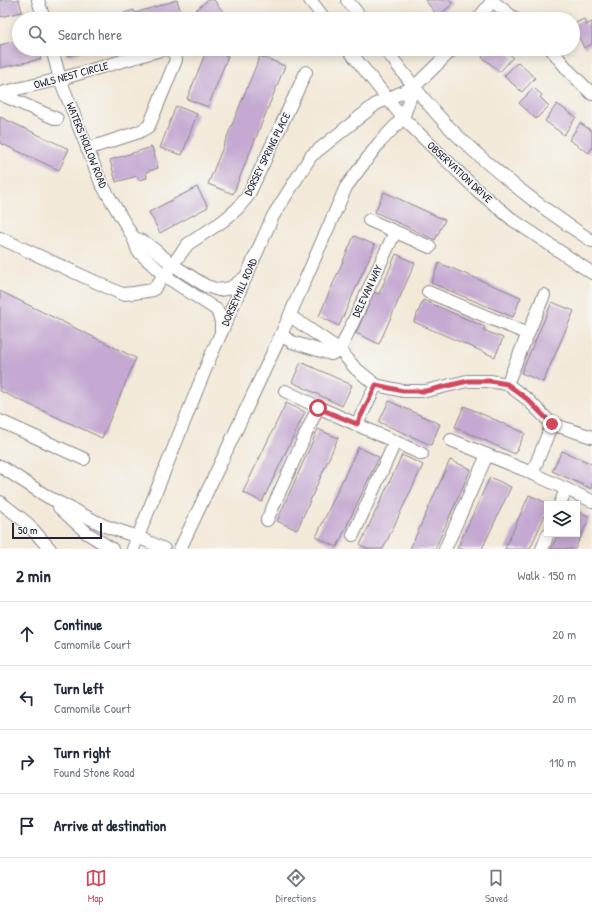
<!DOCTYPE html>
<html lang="en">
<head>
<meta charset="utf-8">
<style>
  body { margin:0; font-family:"Patrick Hand",sans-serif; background:#f2f2f3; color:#1f2937 }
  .controls { position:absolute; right:12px; bottom:12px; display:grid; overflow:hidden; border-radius:0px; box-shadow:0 2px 10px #0003 }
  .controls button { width:36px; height:36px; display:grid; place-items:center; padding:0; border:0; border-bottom:1px solid #e0e1e3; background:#fff; color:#1f2937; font:20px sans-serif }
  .scale { position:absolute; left:12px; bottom:10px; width:90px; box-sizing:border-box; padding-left:4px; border:2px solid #22223b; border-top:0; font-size:11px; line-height:14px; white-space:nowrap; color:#22223b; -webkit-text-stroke:3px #f6f6f2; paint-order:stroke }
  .stop { position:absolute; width:12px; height:12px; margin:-9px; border:3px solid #d1495b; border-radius:50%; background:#fff }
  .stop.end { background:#d1495b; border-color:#fff; box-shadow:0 1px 4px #0008 }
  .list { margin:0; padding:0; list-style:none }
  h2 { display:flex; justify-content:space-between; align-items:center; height:52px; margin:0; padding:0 16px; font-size:17px }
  h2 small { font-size:13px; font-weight:400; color:#747a83 }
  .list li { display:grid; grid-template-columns:26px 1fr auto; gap:12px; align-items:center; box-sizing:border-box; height:64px; padding:0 16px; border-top:1px solid #e0e1e3 }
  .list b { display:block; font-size:15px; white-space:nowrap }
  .list p { margin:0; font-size:13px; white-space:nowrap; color:#747a83 }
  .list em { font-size:13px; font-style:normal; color:#747a83 }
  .icon { flex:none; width:22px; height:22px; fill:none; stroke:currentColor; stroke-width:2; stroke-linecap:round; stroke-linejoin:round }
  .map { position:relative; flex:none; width:592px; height:549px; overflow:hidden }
  .search { position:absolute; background:#fff; box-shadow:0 2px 10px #0003; left:12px; right:12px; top:12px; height:44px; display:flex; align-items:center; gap:10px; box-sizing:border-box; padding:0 14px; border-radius:22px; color:#747a83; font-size:15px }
  .sheet { height:308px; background:#fff }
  nav { display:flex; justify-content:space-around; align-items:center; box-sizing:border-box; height:56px; border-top:1px solid #e0e1e3; background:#fff; font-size:11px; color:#747a83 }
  nav a { display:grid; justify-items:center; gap:2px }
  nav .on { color:#d1495b }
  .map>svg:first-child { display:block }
  .building { fill:#c5a9d2 }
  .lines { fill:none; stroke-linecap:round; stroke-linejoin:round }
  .minor-casing { stroke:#8a868a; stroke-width:14 }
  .minor { stroke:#fff; stroke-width:12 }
  .route { stroke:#d1495b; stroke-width:5 }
  .labels { text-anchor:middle; stroke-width:3; stroke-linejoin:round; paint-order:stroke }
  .street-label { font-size:11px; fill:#22223b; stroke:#f6f6f2 }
</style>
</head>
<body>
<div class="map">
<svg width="592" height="549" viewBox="0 0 592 549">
  <rect width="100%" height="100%" fill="#f6f6f2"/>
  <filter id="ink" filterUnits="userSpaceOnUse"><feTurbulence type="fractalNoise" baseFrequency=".025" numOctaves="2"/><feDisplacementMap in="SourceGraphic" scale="8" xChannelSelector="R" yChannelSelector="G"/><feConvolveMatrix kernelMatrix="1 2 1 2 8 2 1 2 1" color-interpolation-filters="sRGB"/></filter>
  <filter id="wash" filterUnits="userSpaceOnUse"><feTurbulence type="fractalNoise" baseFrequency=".012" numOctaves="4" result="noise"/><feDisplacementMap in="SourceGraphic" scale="16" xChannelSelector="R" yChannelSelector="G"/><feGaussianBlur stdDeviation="0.9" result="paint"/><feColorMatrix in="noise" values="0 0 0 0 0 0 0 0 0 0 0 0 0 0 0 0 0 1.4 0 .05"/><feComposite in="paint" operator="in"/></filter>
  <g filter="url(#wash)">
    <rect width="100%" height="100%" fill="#f3e9d8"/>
    <g id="blocks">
      <g class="building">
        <polygon points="0,0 19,0 22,12 0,17"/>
        <polygon points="177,0 183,19 125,19 124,13 134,10 135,13"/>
        <polygon points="208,0 214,0 229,19 203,19 196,10"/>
        <polygon points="425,0 450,0 453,4 438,16"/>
        <polygon points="584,19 586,25 592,22 592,44 584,48 573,24"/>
        <polygon points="19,40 19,49 38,49 41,59 0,68 0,45"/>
        <polygon points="65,49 91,49 67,56"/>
        <polygon points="207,49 211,49 228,56 208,107 187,99"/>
        <polygon points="488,49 503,49 513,57 500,72 482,57"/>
        <polygon points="260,56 285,66 233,194 208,184"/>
        <polygon points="518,62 535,78 522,92 504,76"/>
        <polygon points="534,88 542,95 540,97 549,106 536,119 519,103"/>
        <polygon points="557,104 576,117 564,135 545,121"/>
        <polygon points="176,106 197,114 182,155 160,148"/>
        <polygon points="0,117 69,149 59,170 0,143"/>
        <polygon points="580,123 592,131 592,147 589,153 569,140"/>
        <polygon points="152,147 158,168 146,172 147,178 139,180 137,176 116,182 110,160"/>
        <polygon points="197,187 208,207 160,233 149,212"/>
        <polygon points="384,192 445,220 435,240 375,212"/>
        <polygon points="354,236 375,245 339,326 319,316"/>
        <polygon points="396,254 415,263 379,344 356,333 374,292 379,294"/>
        <polygon points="439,263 521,297 513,317 431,283"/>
        <polygon points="0,291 136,358 102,438 0,391"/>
        <polygon points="423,300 485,327 483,330 503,338 495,357 414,322"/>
        <polygon points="552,302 574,311 543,382 521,373"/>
        <polygon points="301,362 352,385 342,406 292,382"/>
        <polygon points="389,401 440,424 431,445 379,422"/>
        <polygon points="286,403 305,412 262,502 243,492"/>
        <polygon points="464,406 525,433 515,454 455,427"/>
        <polygon points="318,429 338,438 297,530 277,521"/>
        <polygon points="358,447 379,457 337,547 316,537"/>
        <polygon points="562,451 592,464 592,489 552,471"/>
        <polygon points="402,455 423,465 383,549 368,549 360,545"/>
        <polygon points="450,460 471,469 435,549 410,549"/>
        <polygon points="490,477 511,487 482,549 457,549"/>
        <polygon points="529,495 547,503 547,510 530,549 505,549"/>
        <polygon points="577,511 590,517 575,549 551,549 558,534 577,534"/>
      </g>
    </g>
  </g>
  <g filter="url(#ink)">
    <use href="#blocks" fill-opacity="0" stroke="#8a868a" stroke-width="1"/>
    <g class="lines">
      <defs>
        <g id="minor">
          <polyline points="38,0 44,19"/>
          <polyline points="310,0 325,19"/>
          <polyline points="347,0 362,19"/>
          <polyline points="491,0 515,19"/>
          <polyline points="478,19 493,0"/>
          <polyline points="52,49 60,79 101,183 133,237 138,251 165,276 217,310 221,321 221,333"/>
          <polyline points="348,49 403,118 478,191 513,220 592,273"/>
          <path d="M 385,49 C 409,80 433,113 462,140 C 501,177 546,211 592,241"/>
          <polyline points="551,49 568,70 592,94"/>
          <polyline points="0,93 60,79 164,49"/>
          <polyline points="0,94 57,119"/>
          <polyline points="87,149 139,132 149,126 176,60 174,51 166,49"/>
          <polyline points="369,220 430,247"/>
          <polyline points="133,237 146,243 173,265 206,286 219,290 230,288 246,277"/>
          <polyline points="0,238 122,294 134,293 153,290 188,244 223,221 237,209 248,196 306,72"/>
          <polyline points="428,292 528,334"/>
          <polyline points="290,316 340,350 355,368 376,385 403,391 426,391 467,381 490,381 507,384 527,399 552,424 592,437"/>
          <polyline points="281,335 292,342 331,354 340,350"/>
          <polyline points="340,350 395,232"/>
          <polyline points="507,384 544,295"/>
          <polyline points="285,391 318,407 422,454"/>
          <polyline points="0,421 84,459"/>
          <polyline points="357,424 376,385"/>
          <polyline points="451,440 527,471 592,501"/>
          <polyline points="0,466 48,497 105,526 138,537 164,549"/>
          <polyline points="532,474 552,424"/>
          <polyline points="0,502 27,523 50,549"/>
          <polyline points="560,504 566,489"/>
          <polyline points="59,507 87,533 112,549"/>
          <polyline points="267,520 318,407"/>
          <polyline points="353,535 395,442"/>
          <polyline points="133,549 209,360 273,216 311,156 376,104 414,87 453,49"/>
          <polyline points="180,549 281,335 346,187 379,143 403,118 414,87"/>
          <polyline points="445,549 487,455"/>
          <polyline points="542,549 548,534"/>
        </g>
      </defs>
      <use href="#minor" class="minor-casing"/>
      <use href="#minor" class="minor"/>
    </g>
  </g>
  <g class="lines" filter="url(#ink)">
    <polyline class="route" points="318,408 357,424 376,385 403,391 426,391 468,381 490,381 507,384 527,399 552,424"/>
  </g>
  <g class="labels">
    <g class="street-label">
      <text transform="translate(71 75) rotate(-15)" y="4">OWLS NEST CIRCLE</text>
      <text transform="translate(87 145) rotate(68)" y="4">WATERS HOLLOW ROAD</text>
      <text transform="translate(267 154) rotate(-64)" y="4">DORSEY SPRING PLACE</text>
      <text transform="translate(460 172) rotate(43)" y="4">OBSERVATION DRIVE</text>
      <text transform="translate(367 291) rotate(-65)" y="4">DELEVAN WAY</text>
      <text transform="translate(239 292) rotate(-66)" y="4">DORSEYMILL ROAD</text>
    </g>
  </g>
</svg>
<div class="controls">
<button><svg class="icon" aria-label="layers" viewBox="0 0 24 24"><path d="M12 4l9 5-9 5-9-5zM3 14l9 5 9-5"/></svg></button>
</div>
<div class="scale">50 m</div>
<div class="stop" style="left:318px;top:408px"></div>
<div class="stop end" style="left:552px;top:424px"></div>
<div class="search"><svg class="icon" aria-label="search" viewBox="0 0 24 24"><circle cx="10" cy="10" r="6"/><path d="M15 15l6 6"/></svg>Search here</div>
</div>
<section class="sheet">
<h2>2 min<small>Walk · 150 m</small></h2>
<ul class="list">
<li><svg class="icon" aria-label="ahead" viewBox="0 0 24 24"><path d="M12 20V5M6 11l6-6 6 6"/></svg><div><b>Continue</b><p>Camomile Court</p></div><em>20 m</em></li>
<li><svg class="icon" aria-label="left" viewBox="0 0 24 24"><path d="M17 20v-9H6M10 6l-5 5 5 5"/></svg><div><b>Turn left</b><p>Camomile Court</p></div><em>20 m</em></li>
<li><svg class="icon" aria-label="right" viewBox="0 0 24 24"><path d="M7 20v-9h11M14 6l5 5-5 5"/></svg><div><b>Turn right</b><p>Found Stone Road</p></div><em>110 m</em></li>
<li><svg class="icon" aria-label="arrive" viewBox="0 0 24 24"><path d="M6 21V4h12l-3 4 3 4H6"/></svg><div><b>Arrive at destination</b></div></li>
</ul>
</section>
<nav>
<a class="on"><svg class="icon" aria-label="map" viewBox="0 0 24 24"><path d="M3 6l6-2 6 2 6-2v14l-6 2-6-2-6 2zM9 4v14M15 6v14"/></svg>Map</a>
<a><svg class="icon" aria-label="directions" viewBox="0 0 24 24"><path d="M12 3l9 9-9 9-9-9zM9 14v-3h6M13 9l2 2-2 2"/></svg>Directions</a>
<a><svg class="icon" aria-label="saved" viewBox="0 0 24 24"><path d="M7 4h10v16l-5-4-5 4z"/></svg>Saved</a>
</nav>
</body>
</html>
